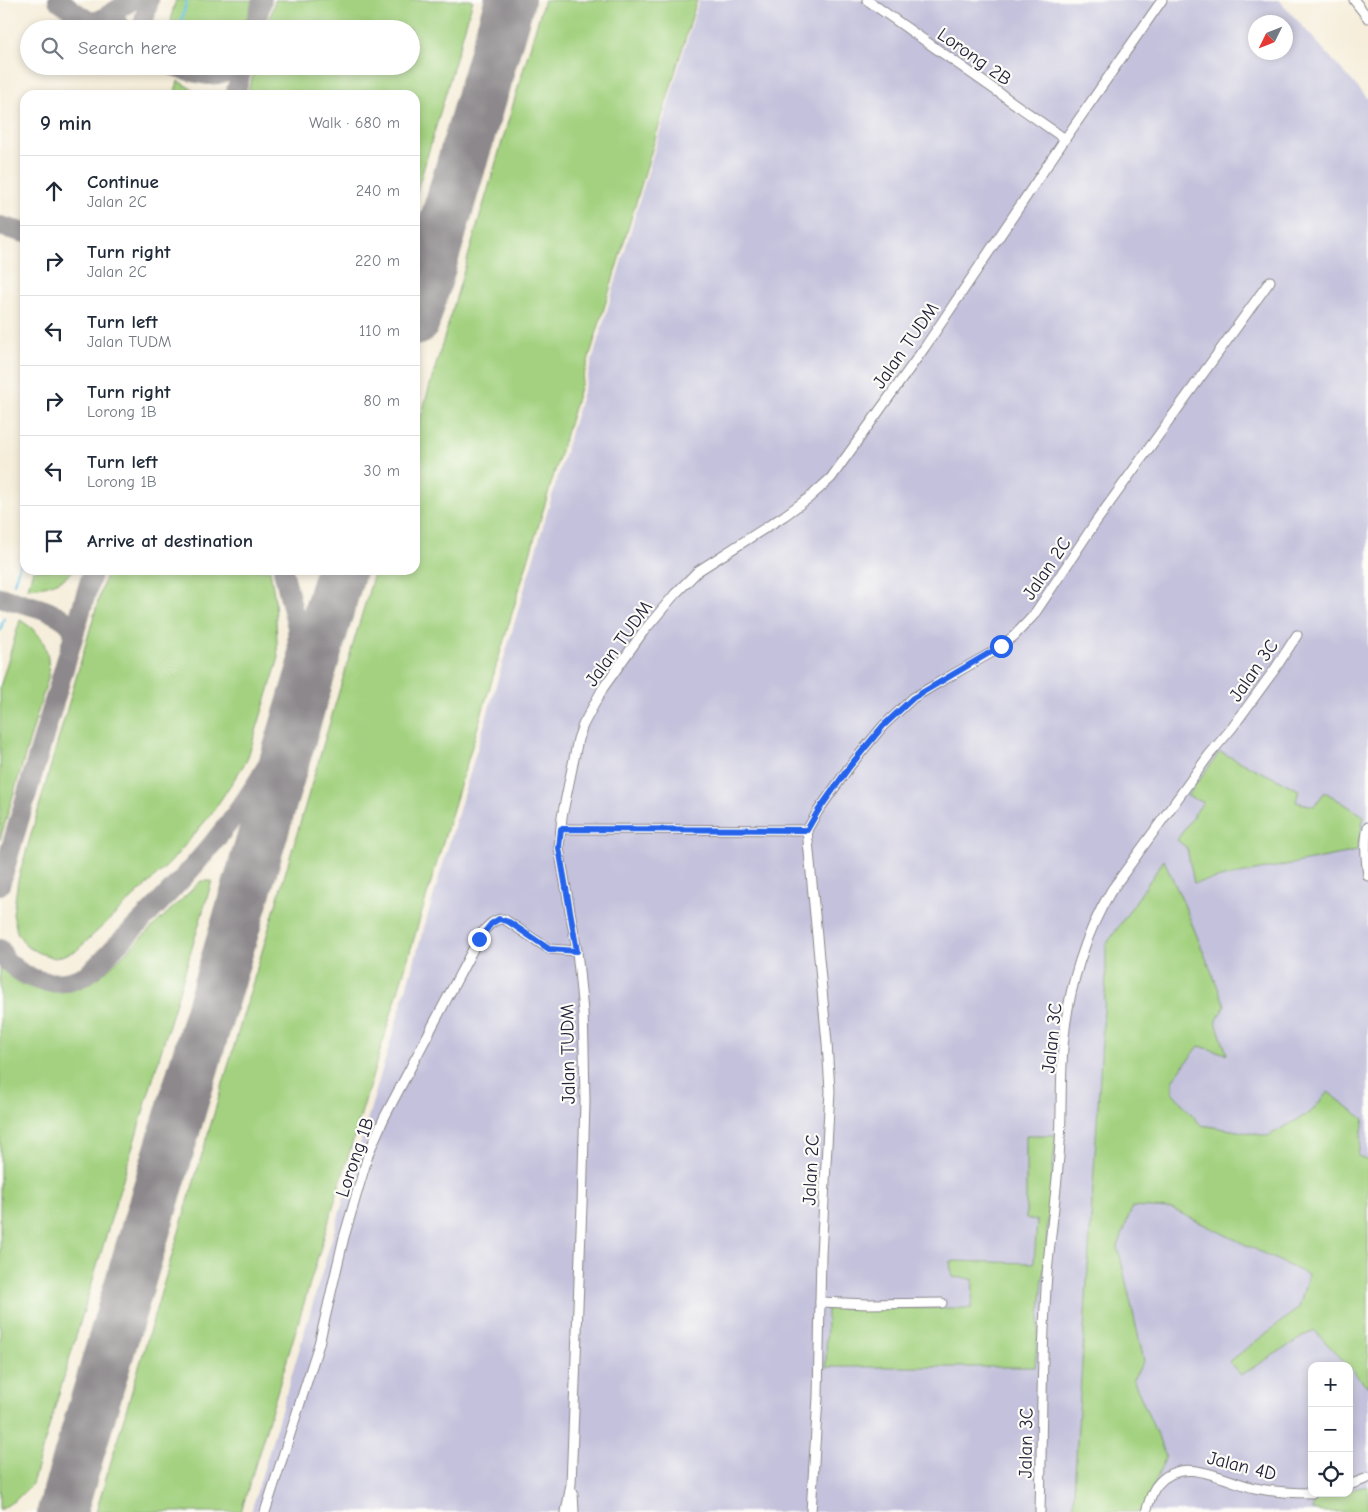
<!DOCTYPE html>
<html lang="en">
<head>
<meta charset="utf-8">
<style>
  body { margin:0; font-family:"Comic Neue",sans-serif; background:#f2f2f3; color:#1f2937 }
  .controls { position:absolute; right:15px; bottom:15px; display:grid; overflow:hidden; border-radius:10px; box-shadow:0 2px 8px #0003 }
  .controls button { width:45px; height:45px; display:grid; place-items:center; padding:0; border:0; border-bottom:1px solid #e0e1e3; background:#fff; color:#1f2937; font:25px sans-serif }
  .compass { position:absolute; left:1248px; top:15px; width:45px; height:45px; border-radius:50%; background:#fff; box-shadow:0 2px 8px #0003; rotate:227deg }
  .stop { position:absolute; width:15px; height:15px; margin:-11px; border:4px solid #2563eb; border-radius:50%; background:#fff }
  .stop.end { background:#2563eb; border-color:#fff; box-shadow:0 1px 5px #0008 }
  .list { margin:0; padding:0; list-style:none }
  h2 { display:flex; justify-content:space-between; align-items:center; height:65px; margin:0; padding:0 20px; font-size:21px }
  h2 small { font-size:16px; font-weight:400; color:#747a83 }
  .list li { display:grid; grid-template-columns:32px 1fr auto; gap:15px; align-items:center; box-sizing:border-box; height:70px; padding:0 20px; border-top:1px solid #e0e1e3 }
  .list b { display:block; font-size:19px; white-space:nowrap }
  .list p { margin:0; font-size:16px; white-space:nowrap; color:#747a83 }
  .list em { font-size:16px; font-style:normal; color:#747a83 }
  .icon { flex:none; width:28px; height:28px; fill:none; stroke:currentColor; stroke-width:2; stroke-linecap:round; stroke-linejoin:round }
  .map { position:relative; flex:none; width:1368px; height:1512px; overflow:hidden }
  .search { position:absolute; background:#fff; box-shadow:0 2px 8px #0003; left:20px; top:20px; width:400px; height:55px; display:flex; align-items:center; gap:12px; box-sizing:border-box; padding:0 18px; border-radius:28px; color:#747a83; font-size:19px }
  .panel { position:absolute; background:#fff; box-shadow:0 2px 8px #0003; left:20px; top:90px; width:400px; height:485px; border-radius:15px }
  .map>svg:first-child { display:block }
  .industrial { fill:#c3c1db; fill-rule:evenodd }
  .green { fill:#a3d17f; stroke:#627a5d }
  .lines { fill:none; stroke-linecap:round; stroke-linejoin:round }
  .stream { stroke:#6bc3e8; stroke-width:2.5 }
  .taxiway { stroke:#8c888b; stroke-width:20 }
  .runway { stroke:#8c888b; stroke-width:50 }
  .street-casing { stroke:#8c888b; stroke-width:11 }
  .street { stroke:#fff; stroke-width:9 }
  .route { stroke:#2563eb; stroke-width:6 }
  .labels { text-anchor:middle; stroke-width:4.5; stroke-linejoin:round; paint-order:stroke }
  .street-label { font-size:19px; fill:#22223b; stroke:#fdfcf7 }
</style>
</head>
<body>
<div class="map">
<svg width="1368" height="1512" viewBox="0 0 1368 1512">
  <rect width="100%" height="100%" fill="#fdfcf7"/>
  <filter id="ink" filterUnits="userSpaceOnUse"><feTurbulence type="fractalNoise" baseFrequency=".02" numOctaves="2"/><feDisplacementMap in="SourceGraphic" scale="10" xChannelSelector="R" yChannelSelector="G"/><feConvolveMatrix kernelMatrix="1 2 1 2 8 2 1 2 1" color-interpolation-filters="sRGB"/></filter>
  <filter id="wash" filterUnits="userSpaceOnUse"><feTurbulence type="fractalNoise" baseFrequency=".0096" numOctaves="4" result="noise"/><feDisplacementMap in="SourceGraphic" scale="20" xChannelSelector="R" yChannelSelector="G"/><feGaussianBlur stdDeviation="1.12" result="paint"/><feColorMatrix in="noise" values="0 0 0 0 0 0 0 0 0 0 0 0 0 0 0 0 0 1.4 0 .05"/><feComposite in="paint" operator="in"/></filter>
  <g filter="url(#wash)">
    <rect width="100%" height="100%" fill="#f6eedb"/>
    <path class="industrial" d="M 699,0 L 1279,0 L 1368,99 L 1368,1512 L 251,1512 ZM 1256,22 L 1286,22 L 1286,52 L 1256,52 ZM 1312,1366 L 1349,1366 L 1349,1493 L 1312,1493 Z"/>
    <g class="green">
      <path d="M 176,0 L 253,0 L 249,14 L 241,29 L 173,29 C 169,20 173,9 176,0 Z"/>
      <polygon points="275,0 473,0 415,198 415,95 247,95 256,66 411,66 411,29 267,29"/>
      <polygon points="544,0 697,0 241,1512 96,1512 375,570 415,570 415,436"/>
      <polygon points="178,81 192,89 198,95 174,95"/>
      <path d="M 33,570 L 74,570 C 62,583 46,587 28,588 Z"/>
      <polygon points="107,570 270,570 275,600 278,661 247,760 212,813 192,837 169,864 76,951 55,958 39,953 26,946 17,932 13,914 18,880"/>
      <path d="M 20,620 C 45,635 50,650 48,678 L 0,840 L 0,687 Z"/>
      <polygon points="1220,752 1299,790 1296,802 1314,806 1325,792 1364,816 1357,851 1194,883 1187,848 1177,840 1203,802 1187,796"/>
      <polygon points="1164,860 1183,902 1225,1005 1216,1022 1227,1054 1199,1046 1173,1079 1173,1093 1201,1125 1268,1136 1311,1112 1328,1092 1364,1119 1358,1156 1368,1159 1368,1387 1314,1330 1241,1375 1229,1362 1299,1308 1308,1275 1172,1209 1132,1207 1118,1247 1144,1361 1133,1379 1166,1456 1143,1512 1081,1512 1073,1506 1106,978 1106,945"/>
      <path d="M 201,881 L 212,881 L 32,1484 L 17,1499 L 0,1510 L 0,967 C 5,971 10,976 15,979 C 38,993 68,995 91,982 C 96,980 100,976 104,973 Z"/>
      <polygon points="1026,1135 1056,1135 1035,1367 826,1367 827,1308 972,1308 973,1279 952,1277 950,1261 1034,1263 1037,1221 1026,1218"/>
      <polygon points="1368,1486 1368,1512 1322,1512 1313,1510 1314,1499 1337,1493 1349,1493 1349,1490"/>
    </g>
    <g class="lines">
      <g class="stream">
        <polyline points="179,29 187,0"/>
        <polyline points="14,583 25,548"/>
        <polyline points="0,631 4,618"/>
      </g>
      <g class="taxiway">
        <polyline points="58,0 100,29"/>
        <polyline points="111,14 122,29"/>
        <polyline points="90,22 100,20 133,0"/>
        <polyline points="142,29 149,0"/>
        <polyline points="254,29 262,0"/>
        <path d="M 173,66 C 196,73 214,82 236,66"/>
        <polyline points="235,95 243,66"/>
        <polyline points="0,226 25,233"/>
        <polyline points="415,317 419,307"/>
        <polyline points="283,570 297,627 298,659 298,692"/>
        <path d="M 0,597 C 21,604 67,610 74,633"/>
        <polyline points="0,885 93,570"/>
        <path d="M 0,949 C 2,952 3,956 5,959 C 8,963 13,966 16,969 C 36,984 62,987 84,976 C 95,970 110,951 120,942 C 171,893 220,841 258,781 C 280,745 295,707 312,668"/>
        <polyline points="48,1512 70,1483"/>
      </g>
      <g class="runway">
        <polyline points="415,321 510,0"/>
        <polyline points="62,1512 341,570"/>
      </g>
    </g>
  </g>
  <g filter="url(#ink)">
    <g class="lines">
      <defs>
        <g id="street">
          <polyline points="867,0 1065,139"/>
          <polyline points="1354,0 1368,18"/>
          <path d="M 1368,827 C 1364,844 1366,859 1368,876"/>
          <polyline points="561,829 807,830"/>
          <polyline points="820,1302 868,1304 942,1303"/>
          <polyline points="1349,1485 1368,1478"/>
          <polyline points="573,1493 574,1512"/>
          <path d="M 265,1512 L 319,1344 L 344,1237 L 369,1152 L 384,1118 L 481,934 C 487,927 494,918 504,919 L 549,949 L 577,951"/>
          <polyline points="566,1512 571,1484 582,1205 585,1102 584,1048 583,1012 577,951 559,848 562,817 578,739 583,725 603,688 643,632 675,594 698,571 784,516 810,497 831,478 925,347 1065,139 1162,0"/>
          <polyline points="811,1512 818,1397 821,1255 830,1091 827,1043 807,830 818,811 850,766 883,726 913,698 938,683 996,650 1014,636 1033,616 1095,523 1270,281"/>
          <path d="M 1040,1512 C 1042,1433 1041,1353 1047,1274 C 1051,1230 1057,1187 1060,1143 C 1062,1108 1060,1072 1064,1037 C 1069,987 1085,934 1111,891 L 1209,755 L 1232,728 L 1275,669 L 1297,635"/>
          <path d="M 1146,1512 C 1149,1503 1151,1491 1158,1484 C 1183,1454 1226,1482 1255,1488 C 1274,1492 1292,1493 1312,1493"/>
        </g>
      </defs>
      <use href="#street" class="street-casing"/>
      <use href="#street" class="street"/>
    </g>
  </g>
  <g class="lines" filter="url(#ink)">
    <polyline class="route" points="479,939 491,924 499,919 509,922 549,949 577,951 559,848 561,829 807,830 818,811 850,766 883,726 913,698 1001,646"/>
  </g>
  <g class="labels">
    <g class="street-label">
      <text transform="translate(975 56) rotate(35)" y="7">Lorong 2B</text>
      <text transform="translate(905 345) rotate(-55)" y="7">Jalan TUDM</text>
      <text transform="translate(1046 568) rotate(-56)" y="7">Jalan 2C</text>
      <text transform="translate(618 643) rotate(-54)" y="7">Jalan TUDM</text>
      <text transform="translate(1253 670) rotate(-55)" y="7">Jalan 3C</text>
      <text transform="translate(1051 1038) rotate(-84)" y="7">Jalan 3C</text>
      <text transform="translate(567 1054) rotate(-91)" y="7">Jalan TUDM</text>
      <text transform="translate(354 1157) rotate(-71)" y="7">Lorong 1B</text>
      <text transform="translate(810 1170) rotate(-87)" y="7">Jalan 2C</text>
      <text transform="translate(1025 1443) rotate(-89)" y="7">Jalan 3C</text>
      <text transform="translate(1242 1465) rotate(14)" y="7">Jalan 4D</text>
    </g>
  </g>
</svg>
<div class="controls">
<button>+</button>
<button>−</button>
<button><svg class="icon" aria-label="locate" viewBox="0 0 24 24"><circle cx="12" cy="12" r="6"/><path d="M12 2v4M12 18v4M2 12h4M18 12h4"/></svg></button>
</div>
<svg class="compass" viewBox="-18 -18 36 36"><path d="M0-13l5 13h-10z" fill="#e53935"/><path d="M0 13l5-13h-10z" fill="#747a83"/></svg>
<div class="stop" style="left:1001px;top:646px"></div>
<div class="stop end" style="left:479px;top:939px"></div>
<div class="search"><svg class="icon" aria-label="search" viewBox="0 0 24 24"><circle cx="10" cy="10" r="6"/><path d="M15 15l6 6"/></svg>Search here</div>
<section class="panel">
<h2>9 min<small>Walk · 680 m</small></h2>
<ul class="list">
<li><svg class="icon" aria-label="ahead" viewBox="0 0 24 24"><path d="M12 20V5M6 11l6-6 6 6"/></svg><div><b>Continue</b><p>Jalan 2C</p></div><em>240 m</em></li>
<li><svg class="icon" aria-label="right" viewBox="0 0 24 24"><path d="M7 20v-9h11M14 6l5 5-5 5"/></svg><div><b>Turn right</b><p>Jalan 2C</p></div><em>220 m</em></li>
<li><svg class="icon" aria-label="left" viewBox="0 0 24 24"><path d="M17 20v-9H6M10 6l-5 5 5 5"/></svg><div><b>Turn left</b><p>Jalan TUDM</p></div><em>110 m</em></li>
<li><svg class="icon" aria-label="right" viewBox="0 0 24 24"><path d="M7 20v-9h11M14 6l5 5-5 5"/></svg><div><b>Turn right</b><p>Lorong 1B</p></div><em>80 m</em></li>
<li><svg class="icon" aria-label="left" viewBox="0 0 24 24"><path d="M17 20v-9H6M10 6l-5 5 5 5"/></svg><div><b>Turn left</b><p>Lorong 1B</p></div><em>30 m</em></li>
<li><svg class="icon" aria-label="arrive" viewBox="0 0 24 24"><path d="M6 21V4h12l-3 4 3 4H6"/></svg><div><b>Arrive at destination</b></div></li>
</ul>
</section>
</div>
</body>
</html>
